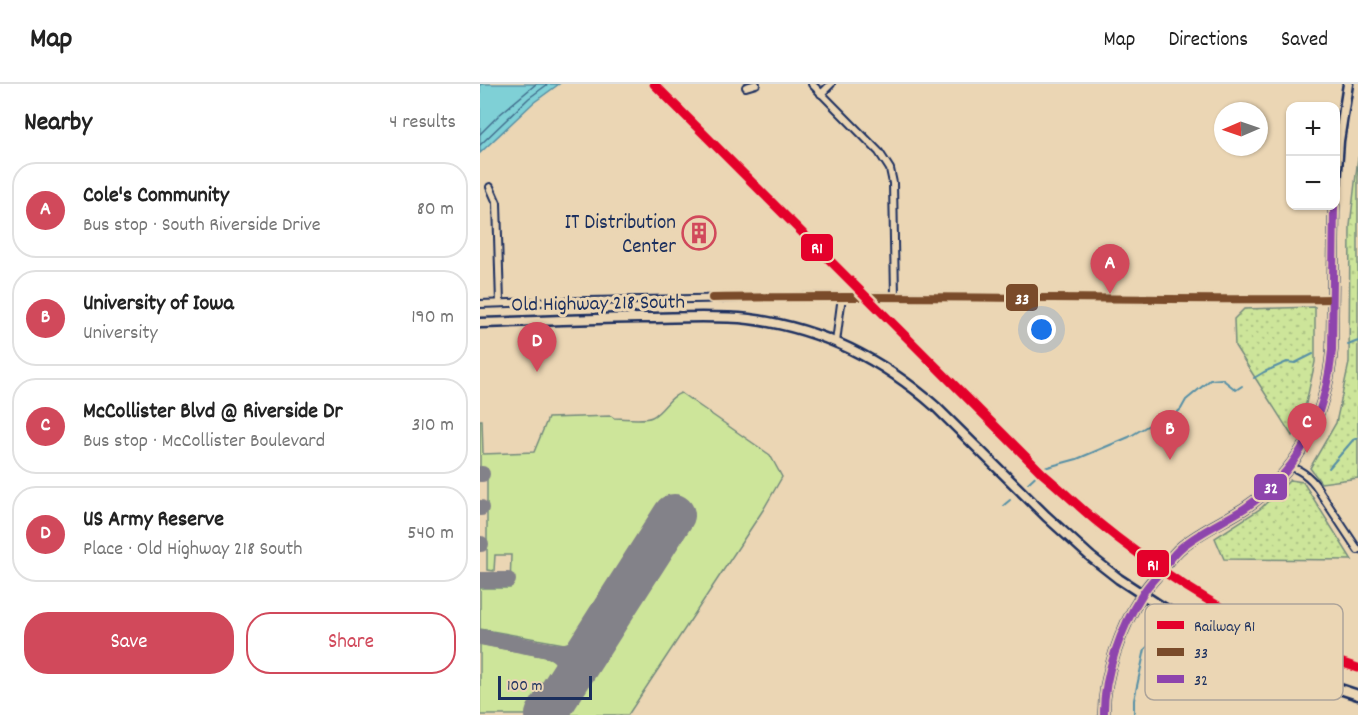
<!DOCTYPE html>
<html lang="en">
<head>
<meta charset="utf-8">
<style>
  body { margin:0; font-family:Dekko,sans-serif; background:#f6f6f6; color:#222 }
  .controls { position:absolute; right:18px; top:18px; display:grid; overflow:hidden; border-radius:12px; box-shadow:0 2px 4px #0004 }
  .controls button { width:54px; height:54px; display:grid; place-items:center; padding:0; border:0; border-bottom:2px solid #e0e0e0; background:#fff; color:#222; font:30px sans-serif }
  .compass { position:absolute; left:734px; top:18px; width:54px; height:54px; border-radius:50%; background:#fff; box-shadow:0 2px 4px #0004; rotate:268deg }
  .scale { position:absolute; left:18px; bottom:15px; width:94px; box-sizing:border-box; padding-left:6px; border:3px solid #1b2f5e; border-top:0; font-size:16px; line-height:21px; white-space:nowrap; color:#1b2f5e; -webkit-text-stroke:4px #ebd6b4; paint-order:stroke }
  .you { position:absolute; left:562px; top:246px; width:21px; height:21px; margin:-15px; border:4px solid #fff; border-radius:50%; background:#1a73e8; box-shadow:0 0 0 9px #1a73e833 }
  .badge { display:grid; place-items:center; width:39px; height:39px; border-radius:50%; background:#d1495b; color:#fff; font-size:20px; font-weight:700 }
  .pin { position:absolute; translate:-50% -50px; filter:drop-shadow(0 2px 3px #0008) }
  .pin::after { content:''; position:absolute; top:32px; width:21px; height:18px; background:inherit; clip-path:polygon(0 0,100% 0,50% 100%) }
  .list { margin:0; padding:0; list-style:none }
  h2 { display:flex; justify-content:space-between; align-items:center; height:78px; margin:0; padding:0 24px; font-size:26px }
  h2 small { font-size:20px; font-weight:400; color:#767676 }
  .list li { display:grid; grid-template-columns:39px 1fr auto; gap:18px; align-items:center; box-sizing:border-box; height:96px; margin:0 12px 12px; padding:0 12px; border:2px solid #e0e0e0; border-radius:24px }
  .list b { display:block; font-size:22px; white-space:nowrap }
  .list p { margin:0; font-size:20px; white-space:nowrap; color:#767676 }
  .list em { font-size:20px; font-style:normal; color:#767676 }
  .actions { display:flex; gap:12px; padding:18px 24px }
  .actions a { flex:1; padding:14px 0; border:2px solid #d1495b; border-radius:24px; text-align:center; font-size:21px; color:#d1495b }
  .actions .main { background:#d1495b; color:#fff }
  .map { position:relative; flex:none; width:878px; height:631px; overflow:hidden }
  header { display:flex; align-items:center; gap:36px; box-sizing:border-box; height:84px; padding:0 30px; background:#fff; border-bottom:2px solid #e0e0e0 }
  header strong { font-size:28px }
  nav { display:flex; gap:33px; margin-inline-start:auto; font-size:21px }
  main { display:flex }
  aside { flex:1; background:#fff }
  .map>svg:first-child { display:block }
  .green { fill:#cde59a; stroke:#748a7c; stroke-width:1.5 }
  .park { fill:url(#park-dots); stroke:#748a7c; stroke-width:1.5 }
  .water { fill:#7fd0d6; stroke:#5790a6; stroke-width:1.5 }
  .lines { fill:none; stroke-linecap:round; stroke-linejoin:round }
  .shore { stroke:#436f8e; stroke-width:1.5 }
  .stream { stroke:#5790a6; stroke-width:2 }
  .taxiway { stroke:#838289; stroke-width:16 }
  .runway { stroke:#838289; stroke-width:42 }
  .street-casing { stroke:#1b2f5e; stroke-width:10 }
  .secondary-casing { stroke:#1b2f5e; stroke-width:13 }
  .street { stroke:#ebd6b4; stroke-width:6 }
  .secondary { stroke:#ebd6b4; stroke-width:8 }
  .bus-1-casing { stroke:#ebd6b4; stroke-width:12 }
  .bus-2-casing { stroke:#ebd6b4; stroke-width:12 }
  .bus-1 { stroke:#7a4b2a; stroke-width:8 }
  .bus-2 { stroke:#8e44ad; stroke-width:8 }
  .rail-1-casing { stroke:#ebd6b4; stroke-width:14 }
  .rail-1 { stroke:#e4002b; stroke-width:9 }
  .labels { text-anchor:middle; stroke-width:6; stroke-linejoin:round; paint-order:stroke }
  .poi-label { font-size:21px; fill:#1b2f5e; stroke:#ebd6b4; text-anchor:end }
  .street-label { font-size:21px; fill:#1b2f5e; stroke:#ebd6b4 }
  .key { fill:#ebd6b4; stroke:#ada49a; stroke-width:1.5 }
  .key-label { font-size:16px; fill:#1b2f5e }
  .line-badge { stroke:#ebd6b4; stroke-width:2 }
  .badge-label { font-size:16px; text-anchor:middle; font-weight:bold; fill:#fff }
</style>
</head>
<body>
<header>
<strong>Map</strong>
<nav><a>Map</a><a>Directions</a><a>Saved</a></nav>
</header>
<main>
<aside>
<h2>Nearby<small>4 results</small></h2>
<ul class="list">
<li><span class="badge">A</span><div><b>Cole's Community</b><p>Bus stop · South Riverside Drive</p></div><em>80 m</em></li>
<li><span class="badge">B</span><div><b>University of Iowa</b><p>University</p></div><em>190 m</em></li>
<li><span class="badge">C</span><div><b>McCollister Blvd @ Riverside Dr</b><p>Bus stop · McCollister Boulevard</p></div><em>310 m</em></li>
<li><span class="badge">D</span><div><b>US Army Reserve</b><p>Place · Old Highway 218 South</p></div><em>540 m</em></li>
</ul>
<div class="actions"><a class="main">Save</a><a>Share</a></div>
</aside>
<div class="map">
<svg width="878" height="631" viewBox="0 0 878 631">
  <defs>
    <pattern id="park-dots" width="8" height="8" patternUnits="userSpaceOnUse" patternTransform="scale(1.5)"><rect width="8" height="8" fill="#cde59a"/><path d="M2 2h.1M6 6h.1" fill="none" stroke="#afc587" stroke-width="1.8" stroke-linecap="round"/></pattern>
  </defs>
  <rect width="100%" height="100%" fill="#ebd6b4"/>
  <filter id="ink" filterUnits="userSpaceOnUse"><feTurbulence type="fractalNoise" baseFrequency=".0167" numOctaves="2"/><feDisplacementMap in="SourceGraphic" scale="12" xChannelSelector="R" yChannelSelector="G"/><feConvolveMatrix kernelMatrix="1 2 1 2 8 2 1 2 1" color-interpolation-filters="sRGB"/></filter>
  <g filter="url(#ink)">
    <g class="green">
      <path d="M 201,309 L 290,371 L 302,393 L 283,426 L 148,631 L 78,631 L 208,428 L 190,415 L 102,554 L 95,557 L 84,560 L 0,545 L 0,504 L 30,504 L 31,471 L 15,471 L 14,487 L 7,486 L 7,385 L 0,384 L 0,336 L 2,336 L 3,370 L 54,368 L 68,334 L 131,332 L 134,334 C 144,334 164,337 172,333 C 184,327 188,313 201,309 Z"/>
      <path d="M 0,560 L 67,573 C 75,575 81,582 79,591 C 77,598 59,622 53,631 L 0,631 Z"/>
    </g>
    <g class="park">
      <polygon points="878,73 878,394 841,399 830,384 856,339 869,279 870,142"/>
      <polygon points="835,223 835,278 825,324 812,352 755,262 754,235 764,225"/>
      <polygon points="810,396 823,398 872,476 744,475 735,454 780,425"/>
    </g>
    <polygon class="water" points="0,0 79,0 53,19 0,69"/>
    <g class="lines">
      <g class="shore">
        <polyline points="0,50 19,31 56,0"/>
        <polyline points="0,61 49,14 68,0"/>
      </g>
      <g class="stream">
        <polyline points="868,261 878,257"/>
        <polyline points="774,294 784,288 807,278 815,279 833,270"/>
        <polyline points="849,384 873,356 878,354"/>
        <polyline points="548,399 564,384 597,375 649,353 674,338 691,334 701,325 706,316 730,296 742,295 756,306 762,302"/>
        <polyline points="524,421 530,416"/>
        <polyline points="654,631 654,616 665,565 680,552"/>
      </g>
      <g class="taxiway">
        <polyline points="0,390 2,390"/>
        <polyline points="0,424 1,424"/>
        <polyline points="0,460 1,460"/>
        <polyline points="0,496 28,496"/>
        <path d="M 0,553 L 73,567 C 103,570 114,554 128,531 C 135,521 142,510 149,500"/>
        <path d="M 64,631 C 77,611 102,585 73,567"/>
      </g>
      <polyline class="runway" points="66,631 194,431"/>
      <defs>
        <g id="street">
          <polyline points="332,0 399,68 410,85 413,99 415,212"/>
          <polyline points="266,3 276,0"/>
          <polyline points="341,10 351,0"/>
          <polyline points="10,103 17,119 20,219"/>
          <polyline points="0,220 57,218 362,212 746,216 852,215"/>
          <polyline points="356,258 362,212"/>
          <path d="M 809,382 C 824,387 834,396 841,410 L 878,466"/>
        </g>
        <g id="secondary">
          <polyline points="856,100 859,57 868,0"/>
          <path d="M 0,239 C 53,237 106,235 160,234 C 196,234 233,231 269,235 C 341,244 402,275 456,323 L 566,432 L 611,473 L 639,495 L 682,523 L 757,565 L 805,587 L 878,611"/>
          <path d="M 624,631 C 623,593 641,543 662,511 C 667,502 675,494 682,486 C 688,478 694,469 703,462 C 721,447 745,437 765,424 C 820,387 846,330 852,266 L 854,122"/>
        </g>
      </defs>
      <use href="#street" class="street-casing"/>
      <use href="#secondary" class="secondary-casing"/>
      <use href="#street" class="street"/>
      <use href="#secondary" class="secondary"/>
      <defs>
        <path id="bus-1" d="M 232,214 C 439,210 645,217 852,215"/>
        <path id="bus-2" d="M 624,631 C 623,593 641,543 662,511 C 667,502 675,494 682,486 C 688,478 694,469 703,462 C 721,447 745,437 765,424 C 820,387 846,330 852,266 L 854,122"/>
      </defs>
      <use href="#bus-1" class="bus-1-casing"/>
      <use href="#bus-2" class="bus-2-casing"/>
      <use href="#bus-1" class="bus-1"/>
      <use href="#bus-2" class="bus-2"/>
      <defs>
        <path id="rail-1" d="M 174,0 L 563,390 C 581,405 597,421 615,436 C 692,499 782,554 878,584"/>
      </defs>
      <use href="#rail-1" class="rail-1-casing"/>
      <use href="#rail-1" class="rail-1"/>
    </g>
  </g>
  <defs>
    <symbol id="building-ring" viewBox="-11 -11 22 22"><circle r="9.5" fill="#ebd6b4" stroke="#d1495b" stroke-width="1.5"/><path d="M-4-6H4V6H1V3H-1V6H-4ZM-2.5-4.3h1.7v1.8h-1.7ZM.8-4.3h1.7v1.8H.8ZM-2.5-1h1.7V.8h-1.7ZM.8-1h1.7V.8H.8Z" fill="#d1495b"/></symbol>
  </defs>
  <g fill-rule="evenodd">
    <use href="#building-ring" x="200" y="130" width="38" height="38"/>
  </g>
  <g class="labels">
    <g class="poi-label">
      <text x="196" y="144">IT Distribution<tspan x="196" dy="24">Center</tspan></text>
    </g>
    <g class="street-label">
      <text transform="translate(118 218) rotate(-1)" y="7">Old Highway 218 South</text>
    </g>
  </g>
  <rect x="665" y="520" width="198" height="96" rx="9" class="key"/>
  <rect x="677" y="537" width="27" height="8" fill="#e4002b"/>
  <rect x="677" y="564" width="27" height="8" fill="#7a4b2a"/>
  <rect x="677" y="591" width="27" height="8" fill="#8e44ad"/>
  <g class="key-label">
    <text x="714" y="547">Railway R1</text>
    <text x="714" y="574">33</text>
    <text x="714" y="601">32</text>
  </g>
  <g class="line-badge">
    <rect x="320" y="149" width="34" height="29" rx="6" fill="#e4002b"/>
    <rect x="525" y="199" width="34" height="29" rx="6" fill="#7a4b2a"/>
    <rect x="773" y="389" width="35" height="28" rx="6" fill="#8e44ad"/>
    <rect x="656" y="465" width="34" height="29" rx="6" fill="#e4002b"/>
  </g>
  <g class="badge-label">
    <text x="337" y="169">R1</text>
    <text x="542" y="220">33</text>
    <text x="791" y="409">32</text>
    <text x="673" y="486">R1</text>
  </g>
</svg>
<div class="controls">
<button>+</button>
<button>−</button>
</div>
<svg class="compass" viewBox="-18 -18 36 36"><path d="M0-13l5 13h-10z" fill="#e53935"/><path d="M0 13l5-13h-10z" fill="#767676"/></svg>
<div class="scale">100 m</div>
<div class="you"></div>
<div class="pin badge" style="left:630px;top:210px">A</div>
<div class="pin badge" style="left:690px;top:376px">B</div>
<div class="pin badge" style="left:827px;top:369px">C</div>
<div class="pin badge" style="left:57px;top:288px">D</div>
</div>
</main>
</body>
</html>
